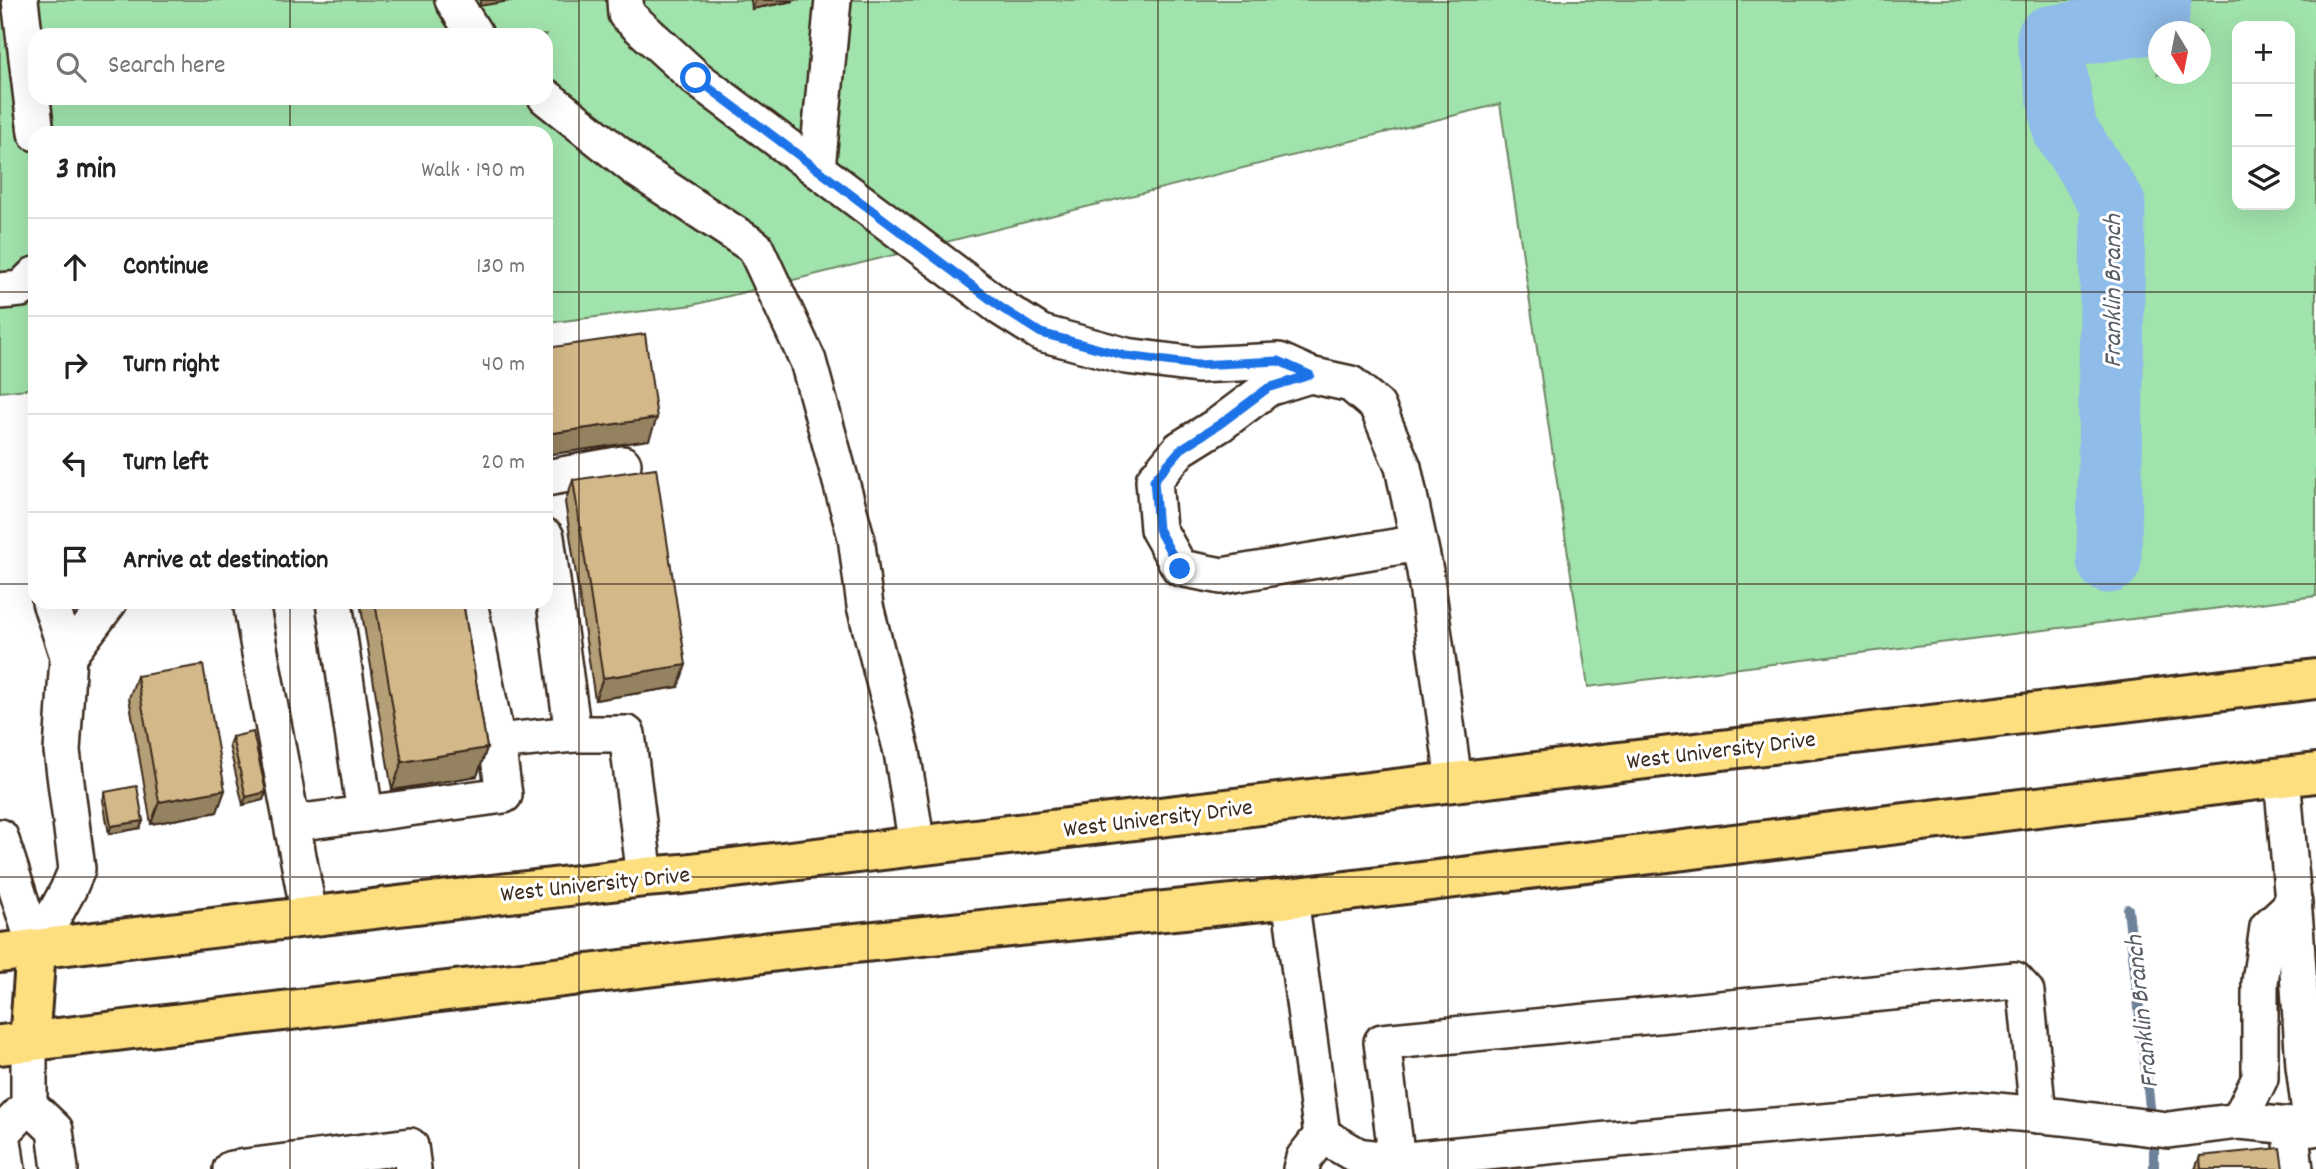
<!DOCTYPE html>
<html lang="en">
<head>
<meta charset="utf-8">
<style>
  body { margin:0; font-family:Dekko,sans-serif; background:#f6f6f6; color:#222 }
  .controls { position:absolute; right:21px; top:21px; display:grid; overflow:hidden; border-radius:14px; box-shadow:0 7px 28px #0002 }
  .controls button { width:63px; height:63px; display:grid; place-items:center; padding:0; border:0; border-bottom:2px solid #e0e0e0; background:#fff; color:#222; font:35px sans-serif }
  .compass { position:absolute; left:2148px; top:21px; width:63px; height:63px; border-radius:50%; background:#fff; box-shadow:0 7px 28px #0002; rotate:170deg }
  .stop { position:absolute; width:21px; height:21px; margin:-16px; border:5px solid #1a73e8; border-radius:50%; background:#fff }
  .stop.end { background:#1a73e8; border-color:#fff; box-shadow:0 2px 7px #0008 }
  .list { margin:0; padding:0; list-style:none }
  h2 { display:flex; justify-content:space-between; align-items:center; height:91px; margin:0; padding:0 28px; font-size:30px }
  h2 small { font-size:23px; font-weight:400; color:#767676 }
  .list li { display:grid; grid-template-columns:46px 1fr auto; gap:21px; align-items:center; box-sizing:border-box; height:98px; padding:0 28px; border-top:2px solid #e0e0e0 }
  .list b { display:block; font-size:26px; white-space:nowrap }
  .list em { font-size:23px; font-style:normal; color:#767676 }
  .icon { flex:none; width:38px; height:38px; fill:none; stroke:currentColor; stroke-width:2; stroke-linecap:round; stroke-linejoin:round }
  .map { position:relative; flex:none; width:2316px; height:1169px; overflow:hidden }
  .search { position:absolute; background:#fff; box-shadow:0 7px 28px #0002; left:28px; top:28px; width:525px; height:77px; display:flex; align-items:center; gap:18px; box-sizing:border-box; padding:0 24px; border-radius:21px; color:#767676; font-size:26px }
  .panel { position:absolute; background:#fff; box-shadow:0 7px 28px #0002; left:28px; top:126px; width:525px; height:483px; border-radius:21px }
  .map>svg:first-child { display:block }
  .green { fill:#a1e3ac; stroke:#6e8665; stroke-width:2; fill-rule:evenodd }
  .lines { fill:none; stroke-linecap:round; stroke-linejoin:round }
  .stream { stroke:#6d8298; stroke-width:10 }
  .river { stroke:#8fbce9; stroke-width:65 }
  .minor-casing { stroke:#3b2a1e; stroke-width:40 }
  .highway-casing { stroke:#3b2a1e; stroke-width:44 }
  .minor { stroke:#fff; stroke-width:35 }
  .highway { stroke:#fedf80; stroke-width:38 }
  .wall { fill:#b59f76; stroke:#3b2a1e; stroke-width:2 }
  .shaded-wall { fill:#948260; stroke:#3b2a1e; stroke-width:2 }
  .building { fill:#d3b989; stroke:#3b2a1e; stroke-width:2 }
  .route { stroke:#1a73e8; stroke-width:9 }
  .grid { fill:none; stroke:#3b2a1e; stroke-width:2; stroke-opacity:0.55 }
  .labels { text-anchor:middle; stroke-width:6; stroke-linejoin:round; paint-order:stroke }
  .street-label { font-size:24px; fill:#3b2a1e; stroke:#fff }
  .water-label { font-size:26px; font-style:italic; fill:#585d65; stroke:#fff }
</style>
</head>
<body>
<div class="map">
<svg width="2316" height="1169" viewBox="0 0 2316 1169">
  <rect width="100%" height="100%" fill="#fff"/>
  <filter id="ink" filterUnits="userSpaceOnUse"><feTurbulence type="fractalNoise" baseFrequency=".0143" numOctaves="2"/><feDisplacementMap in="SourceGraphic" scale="14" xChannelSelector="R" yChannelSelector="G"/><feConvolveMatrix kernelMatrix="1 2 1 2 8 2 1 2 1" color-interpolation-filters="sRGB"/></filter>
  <g filter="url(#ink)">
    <path class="green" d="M 0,0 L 2316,0 L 2316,596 L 1588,687 L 1500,104 L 693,305 L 546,323 L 546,133 L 35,133 L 35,388 L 0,392 ZM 2237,26 L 2290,26 L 2290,205 L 2237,205 ZM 2158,32 L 2200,32 L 2200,74 L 2158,74 ZM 35,35 L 546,35 L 546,98 L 35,98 Z"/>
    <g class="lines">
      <g class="stream">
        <polyline points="2128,909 2151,1116"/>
        <polyline points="2154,1169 2154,1148"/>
      </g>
      <polyline class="river" points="2109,561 2113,204 2065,130 2049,38 2156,21 2159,0"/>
      <defs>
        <g id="minor">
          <polyline points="20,0 36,133"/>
          <polyline points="453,0 475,35"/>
          <polyline points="625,0 626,14 696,78 1003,309 1041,333 1126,356 1197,365 1279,361 1310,375"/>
          <polyline points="546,97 638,170 755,247 808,361 856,537 865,606 902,752 917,846"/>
          <polyline points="817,169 833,0"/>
          <polyline points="0,291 21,289 35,275"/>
          <polyline points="546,478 623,464"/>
          <polyline points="546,537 573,734 627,734 645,877"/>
          <polyline points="1419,543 1222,576 1180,568 1158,529 1154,480 1180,449 1220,424 1268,388 1310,375 1351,384 1377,406 1403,467 1425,571 1454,781"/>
          <path d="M 251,602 C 269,707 290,811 309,915"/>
          <polyline points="334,602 365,814 504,795 497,742 469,602"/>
          <polyline points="68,656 109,602"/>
          <polyline points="497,742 573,734"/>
          <polyline points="2282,777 2295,924 2304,1066 2312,1128 2316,1127"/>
          <polyline points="293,823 365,814"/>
          <polyline points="0,837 36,949"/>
          <polyline points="1290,898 1322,1135 1304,1158 1301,1169"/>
          <polyline points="36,949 68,890 77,869 62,751 68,656 50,602"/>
          <polyline points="29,1105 55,1130 60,1169"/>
          <polyline points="2239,1121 2312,1128"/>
          <polyline points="2290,1126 2295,1169"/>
          <polyline points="1322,1135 1358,1156 1397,1161 1618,1139 1975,1109 2062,1117 2168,1130 2239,1121 2260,1078 2260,982 2268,927 2294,903"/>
          <polyline points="1397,1161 1382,1042 2015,980 2026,992 2038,1115"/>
          <polyline points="7,1169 2,1133 29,1105 29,1042"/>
          <polyline points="231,1169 410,1146 413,1169"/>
        </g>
        <g id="highway">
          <polyline points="0,953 645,877 682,874 2316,679"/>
          <polyline points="29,1042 36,949"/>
          <polyline points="0,1045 787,950 1290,898 2316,773"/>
        </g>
      </defs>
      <use href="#minor" class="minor-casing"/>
      <use href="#highway" class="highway-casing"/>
      <use href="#minor" class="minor"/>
      <use href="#highway" class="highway"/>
    </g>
    <g class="wall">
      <polygon points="751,0 794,0 793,1 752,9"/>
      <polygon points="573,480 678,687 595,700 565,502"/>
      <polygon points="360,602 463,602 487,748 477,776 392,790"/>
      <polygon points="137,676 225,790 217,812 151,824 129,698"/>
      <polygon points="232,737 266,792 263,800 243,805 229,745"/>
      <polygon points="105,792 143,821 140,828 109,834 103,800"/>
      <polygon points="2200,1156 2283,1169 2195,1169"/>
    </g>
    <g class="shaded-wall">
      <polygon points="481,0 516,0 479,6"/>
      <polygon points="756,0 794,0 793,1 752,9"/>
      <polygon points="657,418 649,440 546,455 546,434"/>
      <polygon points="686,665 678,687 595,700 603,678"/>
      <polygon points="487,748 477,776 392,790 402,762"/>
      <polygon points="225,790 217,812 151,824 159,802"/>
      <polygon points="266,792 263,800 243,805 246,797"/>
      <polygon points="143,821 140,828 109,834 111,826"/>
    </g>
    <g class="building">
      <polygon points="645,334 657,418 546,434 546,348"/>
      <polygon points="656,468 686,665 603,678 573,480"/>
      <polygon points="375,602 463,602 487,748 402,762"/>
      <polygon points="203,665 225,790 159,802 137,676"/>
      <polygon points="253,732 266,792 246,797 232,737"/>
      <polygon points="137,786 143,821 111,826 105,792"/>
      <polygon points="2280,1148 2283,1169 2201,1169 2200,1156"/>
    </g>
  </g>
  <g class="lines" filter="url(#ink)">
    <polyline class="route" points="696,78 1003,309 1041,333 1126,356 1197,365 1279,361 1310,375 1268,388 1220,424 1181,449 1154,480 1158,529 1180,569"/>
  </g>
  <path class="grid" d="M 290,0 L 290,35M 579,0 L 579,1169M 868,0 L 868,1169M 1158,0 L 1158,1169M 1448,0 L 1448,1169M 1737,0 L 1737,1169M 2026,0 L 2026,1169M 290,98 L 290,133M 0,292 L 35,292M 546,292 L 2316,292M 0,584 L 35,584M 546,584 L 2316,584M 290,602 L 290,1169M 0,877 L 2316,877"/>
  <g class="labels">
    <g class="street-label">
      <text transform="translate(1721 749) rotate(-7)" y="8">West University Drive</text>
      <text transform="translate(1158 817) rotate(-7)" y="8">West University Drive</text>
      <text transform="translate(595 883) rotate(-6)" y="8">West University Drive</text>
    </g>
    <g class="water-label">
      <text transform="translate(2111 291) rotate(-90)" y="9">Franklin Branch</text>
      <text transform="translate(2140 1012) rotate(-96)" y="9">Franklin Branch</text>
    </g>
  </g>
</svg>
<div class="controls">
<button>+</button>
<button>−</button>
<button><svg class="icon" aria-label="layers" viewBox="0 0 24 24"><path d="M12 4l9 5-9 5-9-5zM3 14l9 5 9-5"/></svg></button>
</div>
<svg class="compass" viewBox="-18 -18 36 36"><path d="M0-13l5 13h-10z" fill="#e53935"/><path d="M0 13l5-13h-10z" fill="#767676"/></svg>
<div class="stop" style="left:696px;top:78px"></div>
<div class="stop end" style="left:1180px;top:569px"></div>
<div class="search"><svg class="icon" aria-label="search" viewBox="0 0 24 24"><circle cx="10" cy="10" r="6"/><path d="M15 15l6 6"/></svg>Search here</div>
<section class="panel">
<h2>3 min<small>Walk · 190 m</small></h2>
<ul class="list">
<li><svg class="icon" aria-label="ahead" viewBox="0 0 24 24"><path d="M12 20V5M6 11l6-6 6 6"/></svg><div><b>Continue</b></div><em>130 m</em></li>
<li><svg class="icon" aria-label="right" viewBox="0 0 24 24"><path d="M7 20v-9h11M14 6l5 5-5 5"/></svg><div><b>Turn right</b></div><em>40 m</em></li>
<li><svg class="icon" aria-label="left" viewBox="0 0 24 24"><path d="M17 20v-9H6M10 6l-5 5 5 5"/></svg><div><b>Turn left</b></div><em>20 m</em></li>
<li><svg class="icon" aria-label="arrive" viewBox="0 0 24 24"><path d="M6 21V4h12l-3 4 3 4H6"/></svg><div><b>Arrive at destination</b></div></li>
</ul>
</section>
</div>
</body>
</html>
